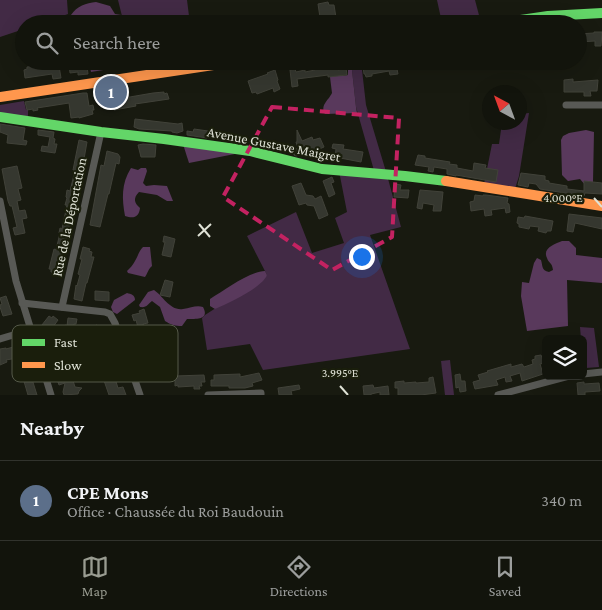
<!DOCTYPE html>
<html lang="en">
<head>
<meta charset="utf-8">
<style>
  body { margin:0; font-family:"Crimson Pro",serif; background:#1f211a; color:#f1f3f6 }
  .controls { position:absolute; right:15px; bottom:15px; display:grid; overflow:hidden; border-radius:8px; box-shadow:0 5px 20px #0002 }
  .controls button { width:45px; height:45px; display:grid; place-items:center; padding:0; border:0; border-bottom:1px solid #31332d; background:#12140c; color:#f1f3f6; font:25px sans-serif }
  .compass { position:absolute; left:482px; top:85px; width:45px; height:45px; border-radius:50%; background:#12140c; box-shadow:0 5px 20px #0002; rotate:319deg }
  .you { position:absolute; left:361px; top:256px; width:18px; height:18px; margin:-12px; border:4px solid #fff; border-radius:50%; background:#1a73e8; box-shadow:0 0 0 8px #1a73e833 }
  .badge { display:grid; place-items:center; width:32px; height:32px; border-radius:50%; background:#999c91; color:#fff; font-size:16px; font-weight:700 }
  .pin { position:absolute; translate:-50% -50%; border:2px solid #fff; box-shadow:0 1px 5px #0006 }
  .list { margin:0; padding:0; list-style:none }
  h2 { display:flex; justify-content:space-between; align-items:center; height:65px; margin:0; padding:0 20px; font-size:21px }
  h2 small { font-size:16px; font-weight:400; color:#9c9e9d }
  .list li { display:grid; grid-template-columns:32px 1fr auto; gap:15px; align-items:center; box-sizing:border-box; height:80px; padding:0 20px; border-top:1px solid #31332d }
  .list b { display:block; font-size:19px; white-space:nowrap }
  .list p { margin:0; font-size:16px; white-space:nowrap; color:#9c9e9d }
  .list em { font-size:16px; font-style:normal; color:#9c9e9d }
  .icon { flex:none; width:28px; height:28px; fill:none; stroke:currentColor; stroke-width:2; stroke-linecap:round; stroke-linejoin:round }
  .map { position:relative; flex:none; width:602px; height:395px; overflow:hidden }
  .search { position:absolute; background:#12140c; box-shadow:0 5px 20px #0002; left:15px; right:15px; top:15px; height:55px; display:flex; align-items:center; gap:12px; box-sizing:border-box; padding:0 18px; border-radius:28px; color:#9c9e9d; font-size:19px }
  .sheet { height:145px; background:#12140c }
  nav { display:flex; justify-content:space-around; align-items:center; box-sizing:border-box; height:70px; border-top:1px solid #31332d; background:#12140c; font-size:14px; color:#9c9e9d }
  nav a { display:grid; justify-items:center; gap:2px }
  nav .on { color:#999c91 }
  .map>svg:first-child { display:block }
  .green { fill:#422a45 }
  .forest { fill:#59395c }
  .building { fill:#35372f; stroke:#414239 }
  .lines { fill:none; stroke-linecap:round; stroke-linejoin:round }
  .street { stroke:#585955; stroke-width:7 }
  .fast { stroke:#63d668; stroke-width:10 }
  .slow { stroke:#ff974d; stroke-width:10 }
  .marked { fill:none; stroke:#c32261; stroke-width:4; stroke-dasharray:10 6; stroke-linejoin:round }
  .ticks { fill:none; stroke:#dfe2d6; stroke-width:2 }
  .labels { text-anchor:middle; stroke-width:4.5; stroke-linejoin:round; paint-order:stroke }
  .street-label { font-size:14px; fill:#dfe2d6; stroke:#1a1e0c }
  .key { fill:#1a1e0c; stroke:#555949; stroke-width:1 }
  .key-label { font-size:14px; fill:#dfe2d6 }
  .ticks-label { font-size:12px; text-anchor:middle; fill:#dfe2d6; stroke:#1a1e0c; stroke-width:4.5; stroke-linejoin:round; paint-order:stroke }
</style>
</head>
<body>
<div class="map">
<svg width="602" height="395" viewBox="0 0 602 395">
  <rect width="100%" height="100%" fill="#181a10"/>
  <g class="green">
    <polygon points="0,0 67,0 68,14 40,24 24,24 24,29 0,37"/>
    <polygon points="118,0 187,0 190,24 181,24 122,16"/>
    <polygon points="437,0 475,0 480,19 442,23"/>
    <polygon points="351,61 361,61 366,105 387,175 401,227 370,235 410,349 263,370 250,344 207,350 202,318 205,315 267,275 247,236 296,212 312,253 344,243 335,218 347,212 339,171 375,174 356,107"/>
    <polygon points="24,101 26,110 28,109 28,120 0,116 0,105"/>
    <polygon points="529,113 519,176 515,189 484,184 492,144 499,144 502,123 520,122 520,114"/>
    <polygon points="580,327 594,328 599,367 586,368 583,354 583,339 581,339"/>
    <polygon points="450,360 454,395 445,395 441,361"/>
  </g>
  <g class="forest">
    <path d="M 96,2 L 110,6 L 115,14 L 166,22 L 166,24 L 82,24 L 80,19 L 74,18 L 71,15 C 77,6 86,3 96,2 Z"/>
    <polygon points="89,61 123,61 122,67 91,72"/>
    <path d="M 342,61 L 351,61 L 356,107 L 357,113 L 325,114 C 320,105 328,101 332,93 L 330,77 L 339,74 L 342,76 L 348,75 L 348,67 L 344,67 Z"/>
    <polygon points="586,130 594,132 593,182 586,186 580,179 568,181 562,175 561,140 563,136 569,133"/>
    <polygon points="182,141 250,151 189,163"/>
    <path d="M 131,168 L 138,170 L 141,168 L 146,168 L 147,171 L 143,183 L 146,186 L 154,185 L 167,186 L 173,201 L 167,201 L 157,195 L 139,192 C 133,198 134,203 140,208 C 139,217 134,219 125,216 C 122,199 121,184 131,168 Z"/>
    <path d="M 562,241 L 569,241 L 576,248 L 576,255 L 602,258 L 602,283 L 567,280 L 568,326 L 527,331 L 521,296 L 522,282 L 529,283 L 534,263 L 537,258 L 541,260 C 543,266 541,270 549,272 L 553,270 C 552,262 549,264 547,258 C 542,248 555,244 562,241 Z"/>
    <path d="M 143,247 L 150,247 L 152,266 C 148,269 148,273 145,277 L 128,273 L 127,271 C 130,268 133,265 135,261 C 138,256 139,251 143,247 Z"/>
    <path d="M 265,271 L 267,275 C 262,288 228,303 215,309 L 210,306 L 210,299 C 225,290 248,272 265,271 Z"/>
    <path d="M 154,290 C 163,296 170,311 183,309 C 191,308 196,305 203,307 C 210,320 196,319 187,319 L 182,326 C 175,326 171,325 165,321 L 160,307 L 152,301 C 148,304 147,308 140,307 L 139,305 L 148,292 Z"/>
    <path d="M 127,293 C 131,294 135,295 135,300 L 117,314 L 113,312 L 111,307 L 114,300 Z"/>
  </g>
  <g class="building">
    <polygon points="328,2 329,5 334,5 337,24 321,24 318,4"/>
    <polygon points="594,32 602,32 601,46 595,46 595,41 578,42 578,34 594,33"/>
    <polygon points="45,61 50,61 51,68 59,66 61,78 53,79 52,74 25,78 24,70 27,69 27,67 36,66 36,69 46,68"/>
    <polygon points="74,61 80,61 80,67 87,66 88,74 78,75 78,72 70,73 69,65 74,64"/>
    <polygon points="362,61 370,61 370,64 385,61 450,61 450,63 435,67 435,65 411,68 411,66 397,69 398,74 390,75 389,71 372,74 372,76 366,77 365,74 364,74"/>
    <polygon points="324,64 325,66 336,65 336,66 338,66 338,70 346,68 347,75 328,77 328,75 297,79 298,86 292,87 290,70 295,69 296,72 305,70 305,72 315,70 314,66"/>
    <polygon points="275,70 278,80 277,81 280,89 274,92 273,88 257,94 256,92 252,93 248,81 268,74 267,73"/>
    <polygon points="573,79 573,82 598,80 597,91 590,91 591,96 584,96 584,92 564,92 564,80"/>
    <polygon points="122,88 124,98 153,93 164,92 164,94 167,93 169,99 135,104 136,106 114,110 114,101 106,101 105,90"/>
    <polygon points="83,93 87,93 89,106 93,105 94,110 92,110 93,114 79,118 79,117 71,118 69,103 37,108 38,110 33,111 33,109 27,110 25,102"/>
    <polygon points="135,119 178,124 182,123 183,131 177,133 172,132 172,131 139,129 134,127"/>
    <polygon points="0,124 25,128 23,140 27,141 26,145 7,143 8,135 0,132"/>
    <polygon points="194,129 208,131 207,138 187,135 187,131 193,132"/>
    <polygon points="38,130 54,132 53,138 55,139 54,144 57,144 55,153 41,151 42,146 48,147 50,137 38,135"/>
    <polygon points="297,130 302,141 312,137 313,140 320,138 324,147 317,150 318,152 313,154 312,150 296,156 294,155 292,151 298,148 296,142 297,142"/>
    <polygon points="79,140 87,142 84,159 86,159 85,164 82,164 79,178 82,179 77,200 75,200 72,213 74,213 65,251 64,251 60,265 62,265 60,274 51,272 51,269 49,269 54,249 56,250 60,233 59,233 60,228 62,229 67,205 65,205 67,198 66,197 67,190 70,191 75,171 73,170"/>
    <polygon points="143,144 156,145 155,157 141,157 138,145"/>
    <polygon points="333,144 344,145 343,149 363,152 361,162 335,157 336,149 332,148"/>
    <polygon points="107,151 118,154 120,157 119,164 116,163 109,194 108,194 100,227 90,225 101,165 104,166"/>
    <polygon points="418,155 425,156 425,158 450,162 449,164 457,165 457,168 473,171 474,163 486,165 485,168 498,170 496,182 456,175 456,176 447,174 447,169 434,167 433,172 428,171 429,167 415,165"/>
    <polygon points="17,166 22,188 18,189 21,200 17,201 19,211 25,210 27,218 22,219 25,233 15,235 13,228 17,227 12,206 10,206 8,201 2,169"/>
    <polygon points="521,173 545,176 545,180 549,181 549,183 567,186 567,189 584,191 584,181 602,183 602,194 585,193 584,196 540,189 536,184 529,183 528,187 518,185"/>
    <polygon points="332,177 334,182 331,183 335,194 329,197 323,181"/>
    <polygon points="301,183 306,195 313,196 315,199 321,196 328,215 319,219 314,206 307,205 306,203 299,205 292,186"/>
    <polygon points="395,184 401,185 400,190 409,190 408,198 394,197"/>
    <polygon points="420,190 443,192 441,211 433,211 434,205 423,203 422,209 417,208"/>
    <polygon points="475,195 483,196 483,195 486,195 508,198 507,203 509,204 510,212 506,213 505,208 491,210 492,215 485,216 484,209 471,211 470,202 474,201"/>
    <polygon points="569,214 602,218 602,229 575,223 573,232 567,231"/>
    <polygon points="525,216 553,221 551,231 547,231 546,233 538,231 539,227 530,226 529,229 519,227 519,224 517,223 518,217 524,218"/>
    <polygon points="164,236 175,239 171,257 162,255 165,242 163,242"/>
    <polygon points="83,247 90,249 89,251 92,252 91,257 94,257 87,283 86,283 82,301 74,299 76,285 77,286 80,275 78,274 82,259 80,259"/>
    <polygon points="165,280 173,282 170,297 160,295"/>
    <polygon points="95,291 109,292 109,301 95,300"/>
    <polygon points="6,296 12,314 3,316 0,307 0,305 2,304 0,298"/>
    <polygon points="144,309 148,323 143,324 148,339 145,340 150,356 140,360 134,343 133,344 130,334 139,331 136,320 134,321 132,315 140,313 139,311"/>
    <polygon points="49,316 52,318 53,316 58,320 50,331 48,329 49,333 45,339 39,334 41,332 38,330"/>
    <polygon points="68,318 77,319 76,324 74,324 73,336 67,336 63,340 58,333 65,329 65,325 67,326"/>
    <polygon points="97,325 104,345 108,343 110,349 105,351 109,363 114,362 116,368 112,369 118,388 123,387 126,395 109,395 100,369 102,368 102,365 93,339 92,340 88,328"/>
    <polygon points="24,344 27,360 18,363 17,358 6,360 7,362 0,365 0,349 6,348 6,349"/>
    <polygon points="541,355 544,363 540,364 543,374 522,381 520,373 510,376 512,381 506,382 505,377 496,380 498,385 475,389 473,382 480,380 478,375 488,372 487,371 511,364 511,367 522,364 524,367 533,364 532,360 535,359 535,356"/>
    <polygon points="62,358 67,372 70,371 75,387 82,388 79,391 78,394 64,395 63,392 65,383 59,385 51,362"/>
    <polygon points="259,373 262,380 252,383 253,386 245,388 229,388 229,386 211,386 211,380 214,380 214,375 240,374 240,377"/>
    <polygon points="460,374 461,381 465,381 466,391 460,392 459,387 456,388 455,375"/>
    <polygon points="204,375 205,382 201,382 202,386 199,386 200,389 194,389 194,386 178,387 178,385 175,386 175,376"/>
    <polygon points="31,376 37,395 28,395 23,378"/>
    <polygon points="433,377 436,393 421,395 398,395 398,388 395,388 395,382 404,381 404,383 416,382 416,383 429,382 429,378"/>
    <polygon points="584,382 584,384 599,383 600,391 585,392 585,395 578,395 577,383"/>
    <polygon points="299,385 300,389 291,391 292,395 279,395 278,388"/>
    <polygon points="373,385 374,388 388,386 389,395 380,395 380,392 371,394 371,395 364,395 363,386"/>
  </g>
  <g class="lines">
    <g class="street">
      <polyline points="566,105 602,105"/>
      <polyline points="0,201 16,281 51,395"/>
      <polyline points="22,303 105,312 110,314 115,323 140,395"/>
      <polyline points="62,307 101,132"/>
      <polyline points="0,339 30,330"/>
      <polyline points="583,374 602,372"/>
      <polyline points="208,395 261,393 261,395"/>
      <polyline points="498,395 569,376"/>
    </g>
    <g class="fast">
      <polyline points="494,24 548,16 602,13"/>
      <polyline points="0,117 101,132 164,139 250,151 322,169 405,176 446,181"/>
    </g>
    <g class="slow">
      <polyline points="0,97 240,61"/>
      <polyline points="446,181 602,206"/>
    </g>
  </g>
  <path class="marked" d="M 272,107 L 399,118 L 392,237 L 332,270 L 223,197 Z"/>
  <path class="ticks" d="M 594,198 L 602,207M 199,224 L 210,237M 198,236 L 211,224M 340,386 L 348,395"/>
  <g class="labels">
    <g class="street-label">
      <text transform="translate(274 144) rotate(11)" y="5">Avenue Gustave Maigret</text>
      <text transform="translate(69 217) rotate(-78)" y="5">Rue de la Déportation</text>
    </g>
  </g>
  <rect x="12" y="325" width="166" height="57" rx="8" class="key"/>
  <rect x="22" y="339" width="23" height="7" fill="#63d668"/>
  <rect x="22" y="362" width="23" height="6" fill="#ff974d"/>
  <g class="key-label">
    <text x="54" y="347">Fast</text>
    <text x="54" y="370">Slow</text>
  </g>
  <g class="ticks-label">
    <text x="563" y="202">4.000°E</text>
    <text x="340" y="377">3.995°E</text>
  </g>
</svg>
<div class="controls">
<button><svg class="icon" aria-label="layers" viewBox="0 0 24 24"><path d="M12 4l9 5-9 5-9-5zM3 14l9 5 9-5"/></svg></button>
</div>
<svg class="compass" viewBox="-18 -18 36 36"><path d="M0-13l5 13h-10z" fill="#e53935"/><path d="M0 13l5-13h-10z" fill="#9c9e9d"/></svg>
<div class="you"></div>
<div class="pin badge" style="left:111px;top:92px;background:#5c6f8a">1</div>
<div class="search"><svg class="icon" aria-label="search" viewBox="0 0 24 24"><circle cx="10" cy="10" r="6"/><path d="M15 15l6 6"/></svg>Search here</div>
</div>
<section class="sheet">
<h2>Nearby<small></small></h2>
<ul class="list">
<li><span class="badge" style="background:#5c6f8a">1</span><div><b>CPE Mons</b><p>Office · Chaussée du Roi Baudouin</p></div><em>340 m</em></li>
</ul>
</section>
<nav>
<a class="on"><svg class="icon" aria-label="map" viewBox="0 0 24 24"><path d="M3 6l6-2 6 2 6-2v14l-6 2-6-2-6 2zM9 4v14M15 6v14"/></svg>Map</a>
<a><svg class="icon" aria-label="directions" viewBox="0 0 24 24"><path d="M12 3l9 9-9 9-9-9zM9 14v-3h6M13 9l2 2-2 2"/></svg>Directions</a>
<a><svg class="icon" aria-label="saved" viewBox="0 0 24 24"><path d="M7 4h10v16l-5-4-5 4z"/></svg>Saved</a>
</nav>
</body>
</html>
